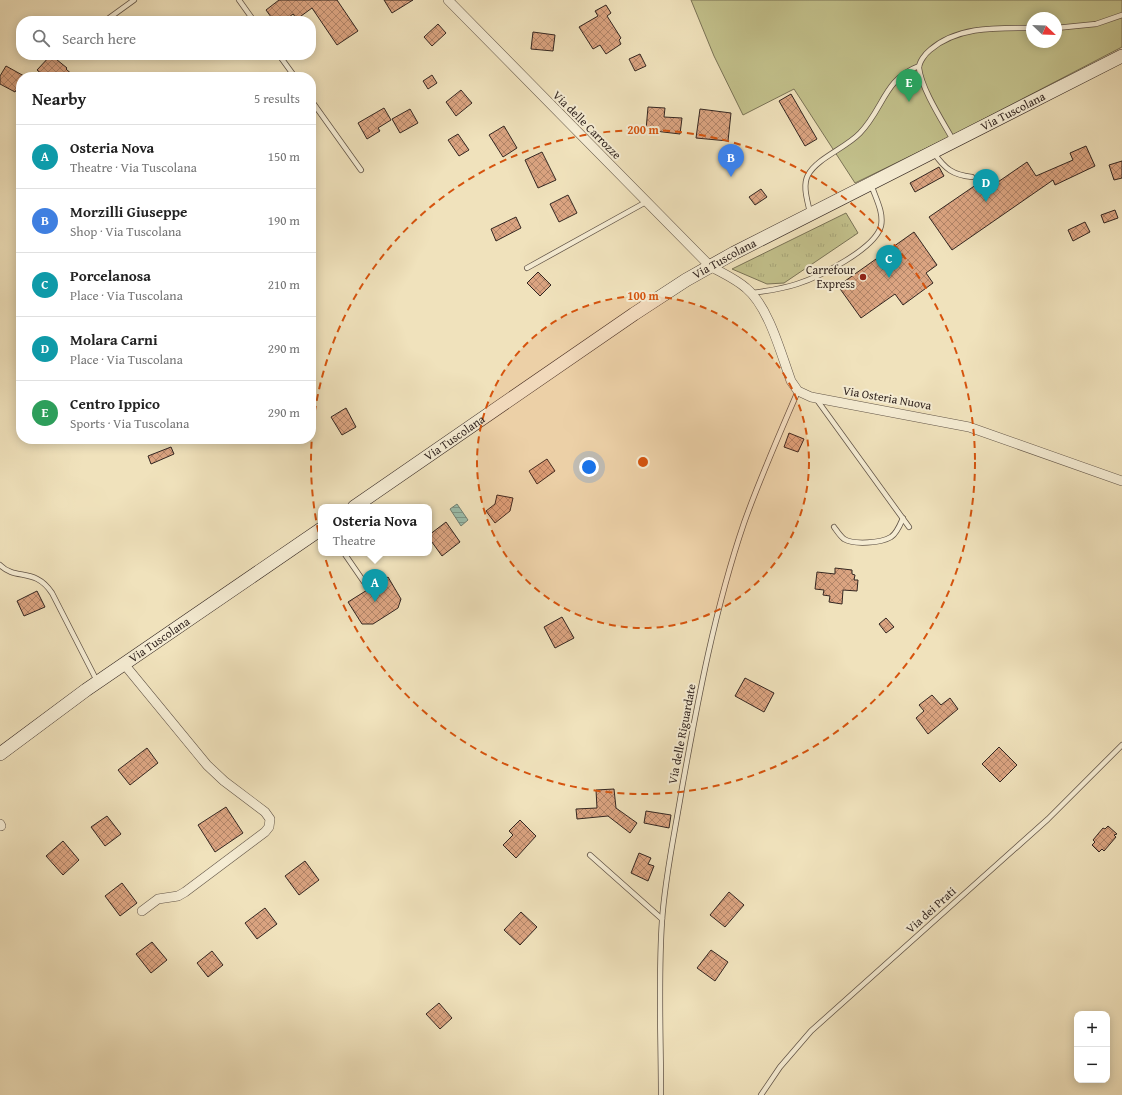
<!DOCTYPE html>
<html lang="en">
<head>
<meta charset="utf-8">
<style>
  body { margin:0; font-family:"Gentium Book Plus",serif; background:#f6f6f6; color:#222 }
  .controls { position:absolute; right:12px; bottom:12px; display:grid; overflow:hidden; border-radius:8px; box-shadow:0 2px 10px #0003 }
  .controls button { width:36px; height:36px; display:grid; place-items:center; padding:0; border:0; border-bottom:1px solid #e0e0e0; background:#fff; color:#222; font:20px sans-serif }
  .compass { position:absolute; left:1026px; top:12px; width:36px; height:36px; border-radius:50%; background:#fff; box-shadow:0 2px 10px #0003; rotate:113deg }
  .you { position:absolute; left:589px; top:467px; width:14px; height:14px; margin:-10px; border:3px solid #fff; border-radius:50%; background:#1a73e8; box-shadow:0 0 0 6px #1a73e833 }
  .badge { display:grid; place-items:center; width:26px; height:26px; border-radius:50%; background:#8f2418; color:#fff; font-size:13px; font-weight:700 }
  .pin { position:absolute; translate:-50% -33px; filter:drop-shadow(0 1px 2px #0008) }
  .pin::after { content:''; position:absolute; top:21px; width:14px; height:12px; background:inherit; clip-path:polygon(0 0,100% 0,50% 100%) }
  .popup { position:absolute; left:318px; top:504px; width:114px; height:52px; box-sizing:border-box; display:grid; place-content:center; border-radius:8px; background:#fff; filter:drop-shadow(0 1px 3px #0005); font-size:13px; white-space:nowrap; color:#767676 }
  .popup b { font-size:15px; color:#222 }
  .popup::after { content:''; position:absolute; left:50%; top:100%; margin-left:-8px; border:8px solid transparent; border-top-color:#fff }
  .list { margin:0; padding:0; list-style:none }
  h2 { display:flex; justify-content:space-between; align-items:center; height:52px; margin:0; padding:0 16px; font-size:17px }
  h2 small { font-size:13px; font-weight:400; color:#767676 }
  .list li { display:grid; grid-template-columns:26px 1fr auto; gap:12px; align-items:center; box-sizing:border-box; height:64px; padding:0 16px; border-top:1px solid #e0e0e0 }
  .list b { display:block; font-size:15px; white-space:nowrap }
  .list p { margin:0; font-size:13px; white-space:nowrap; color:#767676 }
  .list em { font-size:13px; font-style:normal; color:#767676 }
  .icon { flex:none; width:22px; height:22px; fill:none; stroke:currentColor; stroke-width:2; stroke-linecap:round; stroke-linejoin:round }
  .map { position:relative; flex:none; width:1122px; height:1095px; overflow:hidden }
  .search { position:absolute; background:#fff; box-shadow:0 2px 10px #0003; left:16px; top:16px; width:300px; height:44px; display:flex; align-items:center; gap:10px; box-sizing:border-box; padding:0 14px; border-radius:16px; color:#767676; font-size:15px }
  .panel { position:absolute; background:#fff; box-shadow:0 2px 10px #0003; left:16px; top:72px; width:300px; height:372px; border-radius:16px }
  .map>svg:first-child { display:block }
  .grass { fill:url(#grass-tufts); stroke:#7a7356 }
  .pitch { fill:#c2c08b; stroke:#7a7356; fill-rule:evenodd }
  .water { fill:url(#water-rules); stroke:#718174 }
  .building { fill:url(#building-cross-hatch); stroke:#332621 }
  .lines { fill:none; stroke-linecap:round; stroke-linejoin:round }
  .lane-casing { stroke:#625548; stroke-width:6 }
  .street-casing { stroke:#625548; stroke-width:10 }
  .secondary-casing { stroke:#332621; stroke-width:14 }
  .lane { stroke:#f5ecd3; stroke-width:4.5 }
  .street { stroke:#f5ecd3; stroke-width:9 }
  .secondary { stroke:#f5ecd3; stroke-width:13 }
  .ring { fill:none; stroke:#d6540e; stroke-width:2; stroke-dasharray:7 5 }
  .poi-dot { fill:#8f2418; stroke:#f5ecd3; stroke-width:1.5 }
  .labels { text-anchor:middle; stroke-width:4; stroke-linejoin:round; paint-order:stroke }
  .street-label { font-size:12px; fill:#332621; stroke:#f5ecd3 }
  .poi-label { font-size:12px; fill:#332621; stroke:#f5ecd3; text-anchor:end }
  .centre { fill:#d6540e; stroke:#f5ecd3; stroke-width:2 }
  .ring-label { font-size:12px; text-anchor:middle; font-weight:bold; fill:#d6540e; stroke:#f5ecd3; stroke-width:4; stroke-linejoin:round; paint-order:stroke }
</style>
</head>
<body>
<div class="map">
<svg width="1122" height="1095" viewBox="0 0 1122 1095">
  <defs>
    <pattern id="grass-tufts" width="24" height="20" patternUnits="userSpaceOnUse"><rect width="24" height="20" fill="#c2c08b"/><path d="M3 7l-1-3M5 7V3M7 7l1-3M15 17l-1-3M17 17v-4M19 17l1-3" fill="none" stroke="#a7a578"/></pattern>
    <pattern id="water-rules" width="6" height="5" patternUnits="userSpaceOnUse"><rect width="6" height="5" fill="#9bbeac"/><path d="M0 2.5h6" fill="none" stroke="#7f9a8c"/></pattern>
    <pattern id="building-cross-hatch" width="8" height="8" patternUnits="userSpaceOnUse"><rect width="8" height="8" fill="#dba481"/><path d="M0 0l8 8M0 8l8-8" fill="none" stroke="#b28569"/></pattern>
  </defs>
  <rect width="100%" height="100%" fill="#f0e2bc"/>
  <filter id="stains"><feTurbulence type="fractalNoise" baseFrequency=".005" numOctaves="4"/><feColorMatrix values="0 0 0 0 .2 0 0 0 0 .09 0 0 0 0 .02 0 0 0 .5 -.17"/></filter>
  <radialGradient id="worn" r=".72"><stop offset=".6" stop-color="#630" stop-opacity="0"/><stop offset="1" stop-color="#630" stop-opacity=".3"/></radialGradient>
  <polygon class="grass" points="846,213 858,233 784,283 767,284 732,269"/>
  <path class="pitch" d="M 691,0 L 1122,0 L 1122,47 L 949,137 L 855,183 L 794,89 L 743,115 L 714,56 ZM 1032,18 L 1056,18 L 1056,42 L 1032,42 Z"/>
  <polygon class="water" points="457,504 468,520 461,526 450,509"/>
  <g class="building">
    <polygon points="279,0 337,0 358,31 337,45 312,8 297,19 293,14 284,21 274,21 266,10"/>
    <polygon points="384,0 413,0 392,13"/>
    <polygon points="606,5 611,13 607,16 621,38 619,40 621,44 606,54 600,45 593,49 579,27 598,16 595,11"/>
    <polygon points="438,24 446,33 432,46 424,37"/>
    <polygon points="533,32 555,35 553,51 531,49"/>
    <polygon points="640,54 646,66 635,71 629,59"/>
    <polygon points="51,55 67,68 66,69 75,77 45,77 37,70"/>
    <polygon points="6,66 24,76 21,77 21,82 15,92 0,84 0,76"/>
    <polygon points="432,75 437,83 428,89 423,81"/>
    <polygon points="461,90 472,103 456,116 446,102"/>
    <polygon points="791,94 817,139 805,146 779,101"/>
    <polygon points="648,107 665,108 664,117 682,118 680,134 646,130"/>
    <polygon points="384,108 391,120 378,128 380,131 367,139 358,123"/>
    <polygon points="410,109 418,123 400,133 392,119"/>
    <polygon points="700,109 731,113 728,141 696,138"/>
    <polygon points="504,126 517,148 503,157 489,135"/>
    <polygon points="458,134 469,150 459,156 448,140"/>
    <polygon points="1086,146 1095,166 1055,185 1053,180 952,250 929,217 989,176 995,184 1027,162 1036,176 1073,160 1070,153"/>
    <polygon points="542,152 556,180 538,188 525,160"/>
    <polygon points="1122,161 1122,178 1114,180 1109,165"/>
    <polygon points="939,167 944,176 915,192 910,183"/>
    <polygon points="761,189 767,197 755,205 749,197"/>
    <polygon points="568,195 577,213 559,222 550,204"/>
    <polygon points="1115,210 1118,218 1104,223 1101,215"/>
    <polygon points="516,217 521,228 496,241 491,229"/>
    <polygon points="1085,222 1090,232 1073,241 1068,230"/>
    <polygon points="914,232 937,265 926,273 933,283 903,305 895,294 861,318 838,286"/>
    <polygon points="538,272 551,285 540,296 527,283"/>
    <polygon points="346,408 356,427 342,435 331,417"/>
    <polygon points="789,433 804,439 798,452 784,447"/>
    <polygon points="171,447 174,454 151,464 148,456"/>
    <polygon points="547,459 555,471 537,484 529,471"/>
    <polygon points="497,495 513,498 510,511 495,523 486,511 495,504"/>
    <polygon points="446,522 460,542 442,556 429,538 429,535"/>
    <polygon points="835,568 852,570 852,574 855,575 854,580 858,580 857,591 843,590 842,604 829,602 830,596 823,595 824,590 815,589 817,572 835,574"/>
    <polygon points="388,577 401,599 398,608 373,624 362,624 348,602"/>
    <polygon points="37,591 45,607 24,616 17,601"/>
    <polygon points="562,617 574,638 555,648 544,627"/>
    <polygon points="886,618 894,627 886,633 879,624"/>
    <polygon points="745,678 774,693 764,712 735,696"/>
    <polygon points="932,695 941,705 950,698 958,709 928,734 916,718 924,711 919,705"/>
    <polygon points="999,747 1017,765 1000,782 982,764"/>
    <polygon points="147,748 158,763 130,785 118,770"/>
    <polygon points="614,789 616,808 637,823 630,833 608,816 577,819 576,809 597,808 596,790"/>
    <polygon points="226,807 243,833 215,852 198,825"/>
    <polygon points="646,811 671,815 669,828 644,823"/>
    <polygon points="107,816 121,834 105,846 91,827"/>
    <polygon points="520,820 536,836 516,858 503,845 513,835 509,831"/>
    <polygon points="1108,826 1117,834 1114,835 1116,837 1104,851 1102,849 1099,852 1092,845 1095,842 1093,840 1103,828 1105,829"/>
    <polygon points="63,841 79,860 63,875 46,856"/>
    <polygon points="639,853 651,858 648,864 654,866 648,881 631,873"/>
    <polygon points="305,861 319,880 299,895 285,876"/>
    <polygon points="122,883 137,903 120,916 105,896"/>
    <polygon points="729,892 744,905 725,927 710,915"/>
    <polygon points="265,908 277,924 257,939 245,923"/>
    <polygon points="521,912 537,927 520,945 504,930"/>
    <polygon points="152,942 167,960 151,973 136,954"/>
    <polygon points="711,950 728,962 715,981 697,968"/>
    <polygon points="212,951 223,965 208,977 197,963"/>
    <polygon points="439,1003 452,1018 440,1029 426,1014"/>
  </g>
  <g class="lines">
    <defs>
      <g id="lane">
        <polyline points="239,0 254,21"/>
        <polyline points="105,21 134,0"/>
        <polyline points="1056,28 1096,24 1122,15"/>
        <polyline points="279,55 295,77"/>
        <polyline points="311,100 361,170"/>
        <path d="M 953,140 C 943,122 921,88 919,68 C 919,62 925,54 930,50 C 958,26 997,28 1032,28"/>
        <path d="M 934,153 C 945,169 953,175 972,177"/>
        <path d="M 810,213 C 808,202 802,186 808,175 C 817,158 846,148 860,133 C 884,108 884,79 919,66"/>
        <polyline points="527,268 646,202"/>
        <path d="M 752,293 C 767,291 782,289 797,284 C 819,277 875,249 881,226 C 884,212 875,197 871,184"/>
        <polyline points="817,400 909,527"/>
        <path d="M 834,527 C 837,531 840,536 844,539 C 854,545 881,543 891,537 C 897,533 900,525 903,518"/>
        <polyline points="344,553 364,582"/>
        <path d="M 0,565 C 16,581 35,567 52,593 L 97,681"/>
        <polyline points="590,855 662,919"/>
        <path d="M 661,1095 C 661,1037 658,979 662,921 C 665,876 675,832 682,788 C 698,699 715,608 744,523 C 760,478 779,435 798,391"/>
        <polyline points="761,1095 780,1067 811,1031 1048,819 1122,745"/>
      </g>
      <g id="street">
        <path d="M 448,0 L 710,266 C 722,273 736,279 746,288 C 769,307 781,354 791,381 L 798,391 L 811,397 L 969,427 L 1122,481"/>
        <polyline points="124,664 207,765 224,781 265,812 270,819 269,827 265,832 185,892 178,896 158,899 142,911"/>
        <polyline points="0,824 1,826"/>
      </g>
      <g id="secondary">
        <path id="s1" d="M 354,507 L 634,314 L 686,280 L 734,253 L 1122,56"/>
        <path id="s2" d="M 0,754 L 86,690 L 321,529"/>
      </g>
    </defs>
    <use href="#lane" class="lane-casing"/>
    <use href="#street" class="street-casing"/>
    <use href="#secondary" class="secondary-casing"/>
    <use href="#lane" class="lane"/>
    <use href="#street" class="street"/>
    <use href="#secondary" class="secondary"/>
  </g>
  <circle cx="643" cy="462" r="166" fill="#d6540e" fill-opacity=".12"/>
  <g class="ring">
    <circle cx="643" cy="462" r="166"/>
    <circle cx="643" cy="462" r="332"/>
  </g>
  <circle class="poi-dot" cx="863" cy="277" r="4"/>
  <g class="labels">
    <g class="street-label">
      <text dy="4" stroke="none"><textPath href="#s1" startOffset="770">Via Tuscolana</textPath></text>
      <text transform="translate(587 125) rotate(45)" y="4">Via delle Carrozze</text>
      <text dy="4" stroke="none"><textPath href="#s1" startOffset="446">Via Tuscolana</textPath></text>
      <text transform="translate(887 398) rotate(10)" y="4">Via Osteria Nuova</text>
      <text dy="4" stroke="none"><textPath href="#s1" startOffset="122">Via Tuscolana</textPath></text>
      <text dy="4" stroke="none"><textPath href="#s2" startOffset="196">Via Tuscolana</textPath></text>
      <text transform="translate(682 734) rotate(-79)" y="4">Via delle Riguardate</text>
      <text transform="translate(931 910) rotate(-42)" y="4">Via dei Prati</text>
    </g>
    <g class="poi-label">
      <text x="855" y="274">Carrefour<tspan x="855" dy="14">Express</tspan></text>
    </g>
  </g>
  <circle cx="643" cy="462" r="6" class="centre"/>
  <g class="ring-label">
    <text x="643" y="134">200 m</text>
    <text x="643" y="300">100 m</text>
  </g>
  <rect width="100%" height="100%" filter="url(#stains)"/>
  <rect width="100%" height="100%" fill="url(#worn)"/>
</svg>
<div class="controls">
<button>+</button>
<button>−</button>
</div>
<svg class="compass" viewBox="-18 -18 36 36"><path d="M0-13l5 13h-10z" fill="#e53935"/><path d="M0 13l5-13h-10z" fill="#767676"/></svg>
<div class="you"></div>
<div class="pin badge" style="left:375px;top:602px;background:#0f9aa8">A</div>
<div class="popup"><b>Osteria Nova</b>Theatre</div>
<div class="pin badge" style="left:731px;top:177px;background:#3f7fe0">B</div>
<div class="pin badge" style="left:889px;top:278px;background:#0f9aa8">C</div>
<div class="pin badge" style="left:986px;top:202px;background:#0f9aa8">D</div>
<div class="pin badge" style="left:909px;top:102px;background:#2e9e5b">E</div>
<div class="search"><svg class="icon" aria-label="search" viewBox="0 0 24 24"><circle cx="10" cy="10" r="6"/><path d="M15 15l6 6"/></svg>Search here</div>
<section class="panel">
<h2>Nearby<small>5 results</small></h2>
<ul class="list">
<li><span class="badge" style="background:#0f9aa8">A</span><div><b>Osteria Nova</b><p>Theatre · Via Tuscolana</p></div><em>150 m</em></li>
<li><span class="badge" style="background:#3f7fe0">B</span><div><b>Morzilli Giuseppe</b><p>Shop · Via Tuscolana</p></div><em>190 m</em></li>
<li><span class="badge" style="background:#0f9aa8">C</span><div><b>Porcelanosa</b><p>Place · Via Tuscolana</p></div><em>210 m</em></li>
<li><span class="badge" style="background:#0f9aa8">D</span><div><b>Molara Carni</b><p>Place · Via Tuscolana</p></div><em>290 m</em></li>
<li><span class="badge" style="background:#2e9e5b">E</span><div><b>Centro Ippico</b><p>Sports · Via Tuscolana</p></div><em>290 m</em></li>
</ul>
</section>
</div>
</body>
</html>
